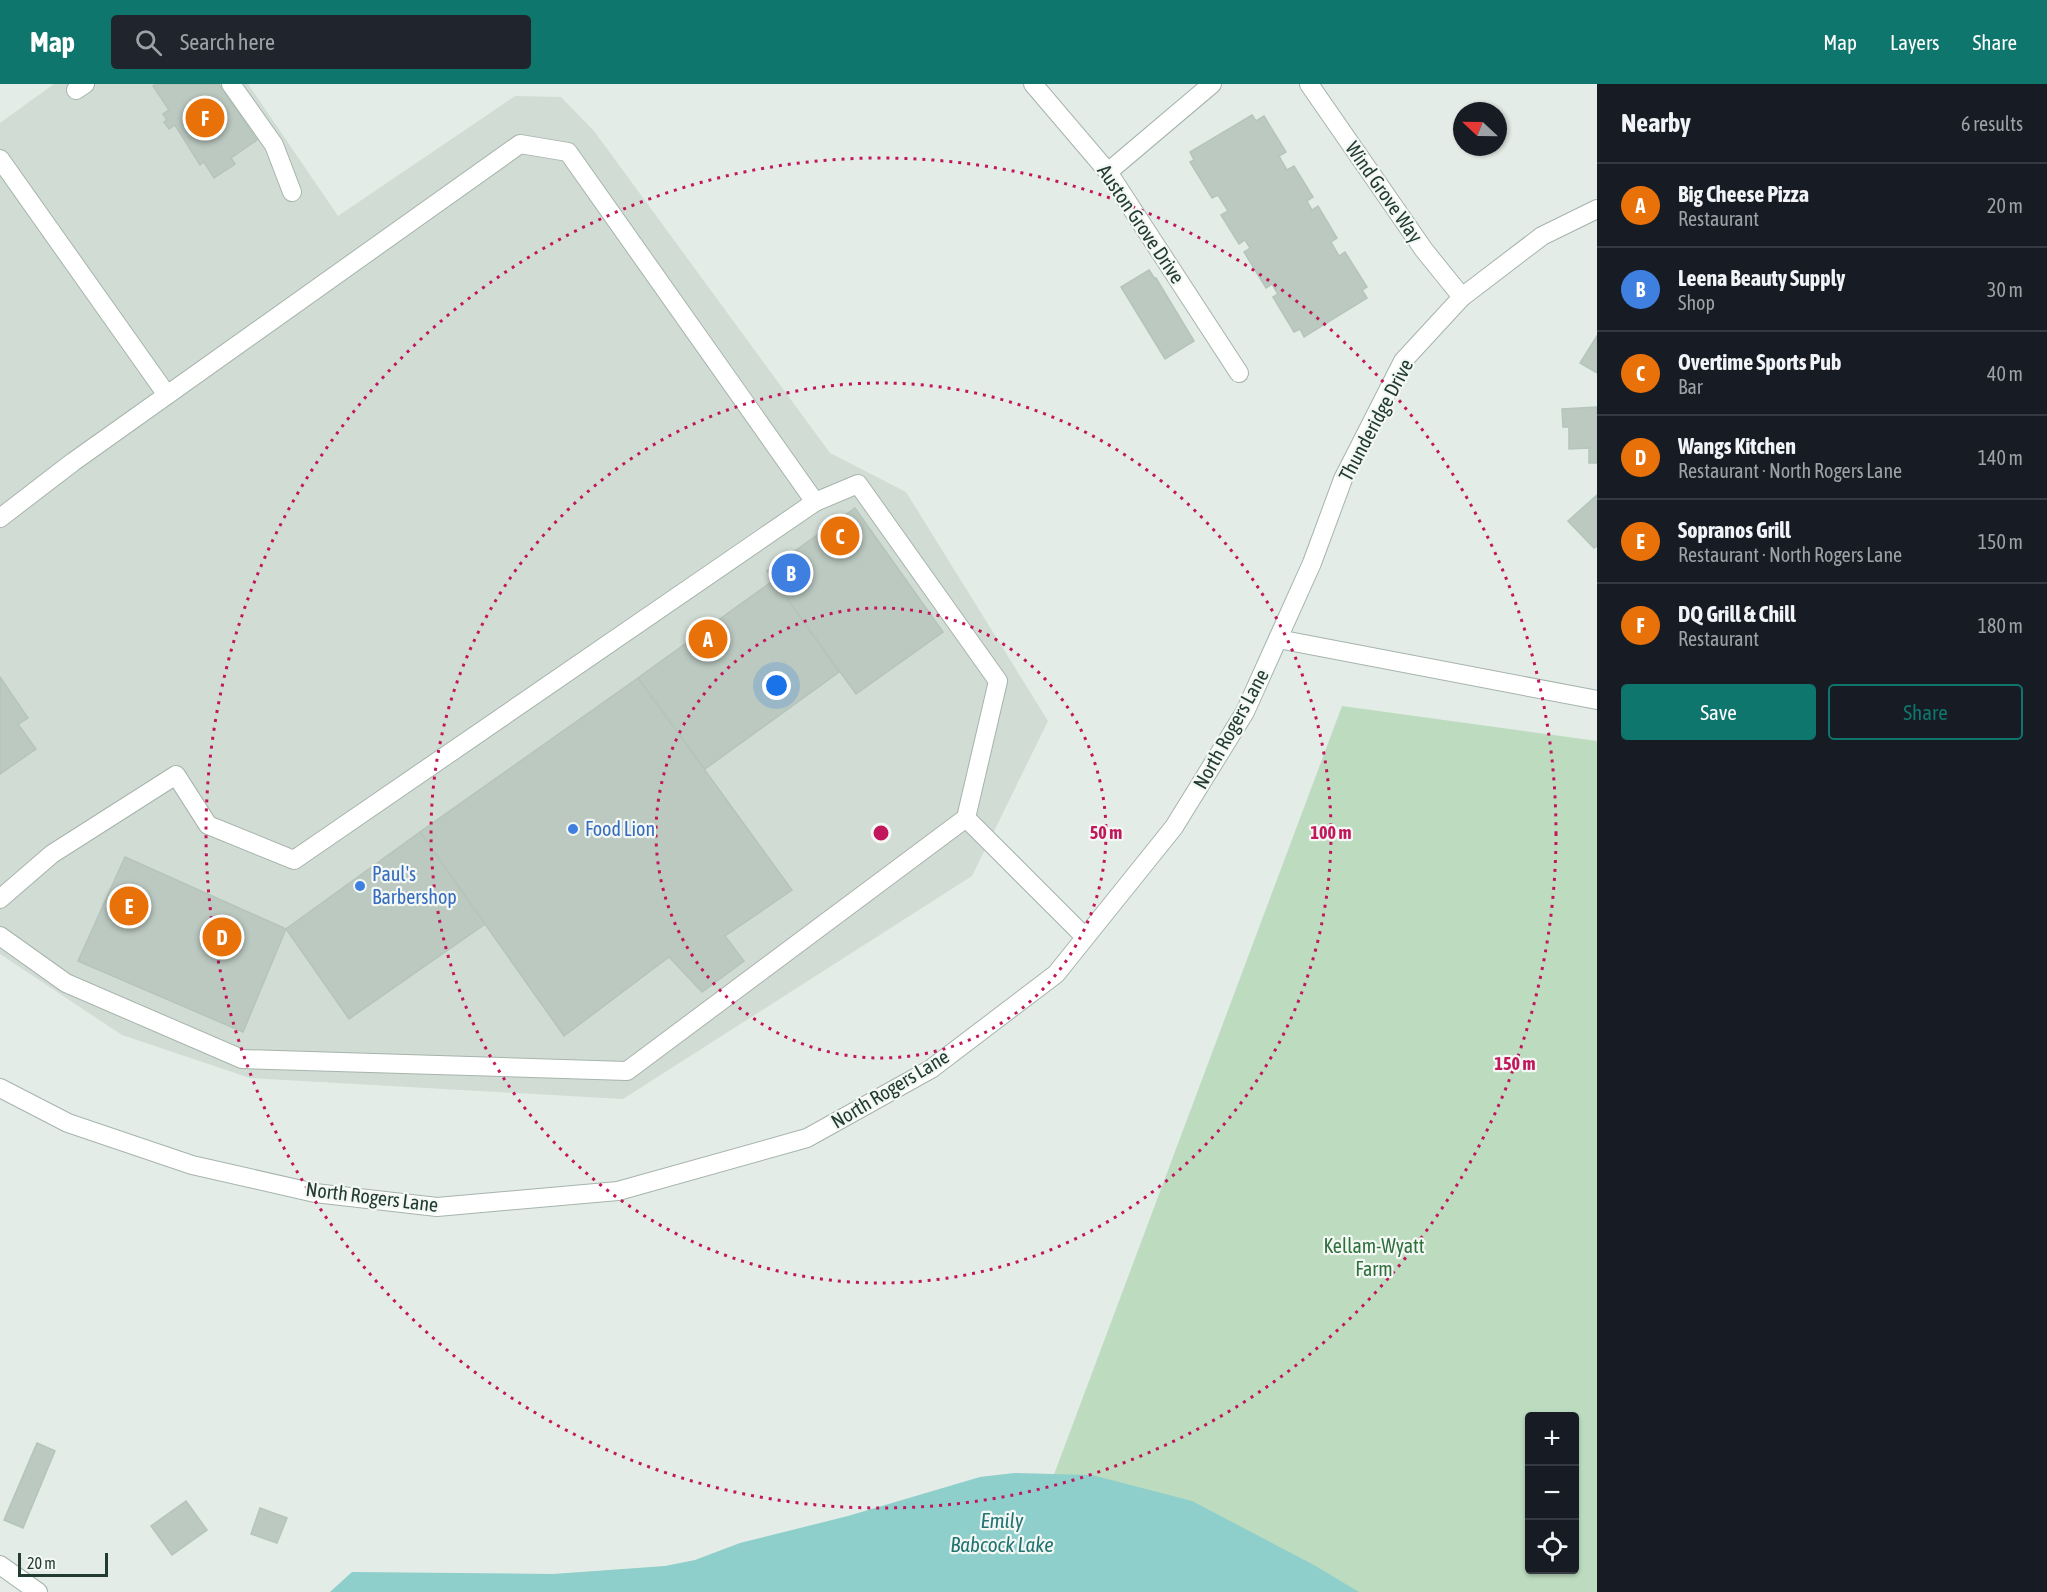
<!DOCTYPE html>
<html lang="en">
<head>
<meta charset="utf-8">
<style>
  body { margin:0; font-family:"Asap Condensed",sans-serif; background:#20242c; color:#f1f3f6 }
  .controls { position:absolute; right:18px; bottom:18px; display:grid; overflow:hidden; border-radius:6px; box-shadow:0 2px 4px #0004 }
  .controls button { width:54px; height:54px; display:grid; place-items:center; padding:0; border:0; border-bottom:2px solid #363941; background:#171b24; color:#f1f3f6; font:30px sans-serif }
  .compass { position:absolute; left:1453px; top:18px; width:54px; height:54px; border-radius:50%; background:#171b24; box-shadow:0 2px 4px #0004; rotate:292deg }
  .scale { position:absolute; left:18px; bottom:15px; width:90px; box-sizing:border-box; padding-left:6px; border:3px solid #233c31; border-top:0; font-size:16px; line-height:21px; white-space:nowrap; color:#233c31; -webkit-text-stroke:4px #f3f8f5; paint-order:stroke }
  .you { position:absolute; left:777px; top:602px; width:21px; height:21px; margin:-15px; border:4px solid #fff; border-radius:50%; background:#1a73e8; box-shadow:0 0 0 9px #1a73e833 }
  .badge { display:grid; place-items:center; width:39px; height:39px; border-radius:50%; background:#0f766e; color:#fff; font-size:20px; font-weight:700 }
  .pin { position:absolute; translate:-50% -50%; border:3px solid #fff; box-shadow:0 2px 6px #0006 }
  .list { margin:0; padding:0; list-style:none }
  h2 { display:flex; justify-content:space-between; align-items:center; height:78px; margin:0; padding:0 24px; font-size:26px }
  h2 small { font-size:20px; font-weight:400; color:#9ea1a6 }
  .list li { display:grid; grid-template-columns:39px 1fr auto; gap:18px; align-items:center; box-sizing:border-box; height:84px; padding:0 24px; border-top:2px solid #363941 }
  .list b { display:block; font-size:22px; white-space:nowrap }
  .list p { margin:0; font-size:20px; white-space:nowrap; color:#9ea1a6 }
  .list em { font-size:20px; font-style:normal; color:#9ea1a6 }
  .actions { display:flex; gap:12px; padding:18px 24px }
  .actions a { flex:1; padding:14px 0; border:2px solid #0f766e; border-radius:6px; text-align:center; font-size:21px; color:#0f766e }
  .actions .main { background:#0f766e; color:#fff }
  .icon { flex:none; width:33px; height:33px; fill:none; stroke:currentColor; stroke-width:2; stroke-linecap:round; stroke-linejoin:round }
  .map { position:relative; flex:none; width:1597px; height:1508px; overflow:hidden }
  header { display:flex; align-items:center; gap:36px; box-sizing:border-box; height:84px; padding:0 30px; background:#0f766e; color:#fff }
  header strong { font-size:28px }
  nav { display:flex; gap:33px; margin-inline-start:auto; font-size:21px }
  .search { width:420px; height:54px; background:#20242c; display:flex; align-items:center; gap:15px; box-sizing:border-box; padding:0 21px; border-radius:6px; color:#9ea1a6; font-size:22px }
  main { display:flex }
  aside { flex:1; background:#171b24 }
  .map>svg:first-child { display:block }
  .built { fill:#d1dcd5 }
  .green { fill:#bddcbf; fill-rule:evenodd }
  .water { fill:#8ececb }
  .building { fill:#bbc9c1; stroke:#b5c5bb; stroke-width:1.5 }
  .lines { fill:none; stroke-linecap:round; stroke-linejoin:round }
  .minor-casing { stroke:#a6b4ac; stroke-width:20 }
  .minor { stroke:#fff; stroke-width:18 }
  .ring { fill:none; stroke:#c2185b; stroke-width:3; stroke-dasharray:3 6 }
  .shop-dot { fill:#3f7fe0; stroke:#f3f8f5; stroke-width:2 }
  .labels { text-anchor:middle; stroke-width:4.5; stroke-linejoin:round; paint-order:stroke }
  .street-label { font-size:20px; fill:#233c31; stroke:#f3f8f5 }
  .shop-label { font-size:20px; fill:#366cbe; stroke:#f3f8f5; text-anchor:start }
  .park-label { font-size:20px; fill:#30703c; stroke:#f3f8f5 }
  .water-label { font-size:21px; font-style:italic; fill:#217472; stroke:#f3f8f5 }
  .centre { fill:#c2185b; stroke:#f3f8f5; stroke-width:3 }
  .ring-label { font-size:18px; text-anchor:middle; font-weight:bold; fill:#c2185b; stroke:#f3f8f5; stroke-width:4.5; stroke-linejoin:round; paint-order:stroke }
</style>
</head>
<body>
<header>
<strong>Map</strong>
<div class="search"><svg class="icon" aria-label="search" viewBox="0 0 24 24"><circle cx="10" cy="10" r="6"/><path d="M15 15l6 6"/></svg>Search here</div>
<nav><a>Map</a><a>Layers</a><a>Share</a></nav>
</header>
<main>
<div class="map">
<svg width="1597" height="1508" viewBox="0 0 1597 1508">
  <rect width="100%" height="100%" fill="#e3ece6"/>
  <polygon class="built" points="54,0 248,0 338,132 515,12 561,13 594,47 830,369 906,408 1048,637 972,792 623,1015 250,994 122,951 0,870 0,39"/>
  <path class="green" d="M 1342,622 L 1597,657 L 1597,1508 L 1010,1508 ZM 1530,1332 L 1574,1332 L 1574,1486 L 1530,1486 Z"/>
  <polygon class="water" points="1014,1389 1092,1391 1192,1417 1314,1481 1359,1508 330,1508 352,1488 553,1490 665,1482 695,1476 740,1459 848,1432 980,1393"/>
  <g class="building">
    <polygon points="156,0 219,0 257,56 231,74 235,80 214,94 204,78 200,81 175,41 169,45 164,38 167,36 163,30 169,26 153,2"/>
    <polygon points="1252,31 1256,37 1264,32 1286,68 1279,72 1287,86 1294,82 1313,113 1307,117 1312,126 1318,122 1337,154 1331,158 1339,172 1345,168 1367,203 1362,206 1367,214 1304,253 1300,245 1294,248 1273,213 1278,210 1272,200 1266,204 1244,168 1250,164 1245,156 1239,160 1221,131 1228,127 1218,111 1212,114 1190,78 1194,76 1190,68"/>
    <polygon points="1149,186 1155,195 1156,194 1194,257 1165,275 1121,203"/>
    <polygon points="1597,252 1597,289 1580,279"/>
    <polygon points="1597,323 1597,379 1589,379 1589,364 1569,365 1569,343 1563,343 1562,325"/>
    <polygon points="1597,411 1597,462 1594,464 1568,437"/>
    <polygon points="855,424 943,548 856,610 767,487"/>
    <polygon points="774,496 839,588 705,685 638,594"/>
    <polygon points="0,593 28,634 18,640 36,665 0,690"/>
    <polygon points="638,594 792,806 725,852 744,877 702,908 669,873 564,952 420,748"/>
    <polygon points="420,748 485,840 349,935 286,845"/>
    <polygon points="125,773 286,845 243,948 78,877"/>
    <polygon points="37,1359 55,1367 23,1444 4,1436"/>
    <polygon points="186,1417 207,1446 172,1471 151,1442"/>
    <polygon points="260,1424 287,1434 277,1459 251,1450"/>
  </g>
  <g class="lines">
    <defs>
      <g id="minor">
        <polyline points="231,0 274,61 292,108"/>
        <polyline points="1033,0 1108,88 1239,289"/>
        <polyline points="1309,0 1424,166 1462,213"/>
        <polyline points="76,6 85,0"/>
        <polyline points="0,75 167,311"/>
        <polyline points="1108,88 1212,0"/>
        <polyline points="815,418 858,400 998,597 966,734 1085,853"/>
        <polyline points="0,434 73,378 520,60 568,68 815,418 294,776 208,741 176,691 52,770 0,815"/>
        <polyline points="1278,555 1597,616"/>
        <polyline points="0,852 66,899 242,975 627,987 966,734"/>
        <polyline points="0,1004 68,1039 192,1081 315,1109 437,1123 618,1107 807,1054 931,985 1056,890 1174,743 1245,628 1312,479 1343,395 1403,277 1462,213 1542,152 1597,125"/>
        <polyline points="0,1481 38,1508"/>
      </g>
    </defs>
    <use href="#minor" class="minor-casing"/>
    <use href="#minor" class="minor"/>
  </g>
  <g class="ring">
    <circle cx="881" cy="749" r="225"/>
    <circle cx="881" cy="749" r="450"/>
    <circle cx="881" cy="749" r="675"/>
  </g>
  <g class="shop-dot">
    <circle cx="573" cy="745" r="6"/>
    <circle cx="360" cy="802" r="6"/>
  </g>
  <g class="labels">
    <g class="street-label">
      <text transform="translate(1384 108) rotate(55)" y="7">Wind Grove Way</text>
      <text transform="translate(1141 140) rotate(56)" y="7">Auston Grove Drive</text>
      <text transform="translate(1376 336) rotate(-62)" y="7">Thunderidge Drive</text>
      <text transform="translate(1231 645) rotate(-61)" y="7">North Rogers Lane</text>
      <text transform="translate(890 1005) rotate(-31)" y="7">North Rogers Lane</text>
      <text transform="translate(372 1113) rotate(7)" y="7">North Rogers Lane</text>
    </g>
    <g class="shop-label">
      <text x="585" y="752">Food Lion</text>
      <text x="372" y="797">Paul's<tspan x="372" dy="23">Barbershop</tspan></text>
    </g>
    <g class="park-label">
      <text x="1374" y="1169">Kellam-Wyatt<tspan x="1374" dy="23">Farm</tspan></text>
    </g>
    <g class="water-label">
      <text x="1002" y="1444">Emily<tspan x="1002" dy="24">Babcock Lake</tspan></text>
    </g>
  </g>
  <circle cx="881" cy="749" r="9" class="centre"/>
  <g class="ring-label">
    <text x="1106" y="755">50 m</text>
    <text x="1331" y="755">100 m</text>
    <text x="1515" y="986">150 m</text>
  </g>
</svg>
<div class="controls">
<button>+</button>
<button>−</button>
<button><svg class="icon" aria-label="locate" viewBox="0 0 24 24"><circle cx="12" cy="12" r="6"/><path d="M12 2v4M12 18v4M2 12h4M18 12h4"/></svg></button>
</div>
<svg class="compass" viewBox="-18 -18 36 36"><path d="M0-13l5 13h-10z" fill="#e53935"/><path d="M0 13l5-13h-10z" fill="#9ea1a6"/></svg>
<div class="scale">20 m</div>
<div class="you"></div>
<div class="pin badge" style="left:708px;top:555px;background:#e8710a">A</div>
<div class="pin badge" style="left:791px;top:489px;background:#3f7fe0">B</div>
<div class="pin badge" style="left:840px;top:452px;background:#e8710a">C</div>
<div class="pin badge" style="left:222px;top:853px;background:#e8710a">D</div>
<div class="pin badge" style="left:129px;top:822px;background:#e8710a">E</div>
<div class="pin badge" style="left:205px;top:34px;background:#e8710a">F</div>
</div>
<aside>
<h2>Nearby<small>6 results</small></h2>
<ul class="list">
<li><span class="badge" style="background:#e8710a">A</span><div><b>Big Cheese Pizza</b><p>Restaurant</p></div><em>20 m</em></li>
<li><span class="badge" style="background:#3f7fe0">B</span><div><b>Leena Beauty Supply</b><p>Shop</p></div><em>30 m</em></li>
<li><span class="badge" style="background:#e8710a">C</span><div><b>Overtime Sports Pub</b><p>Bar</p></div><em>40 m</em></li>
<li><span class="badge" style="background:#e8710a">D</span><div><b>Wangs Kitchen</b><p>Restaurant · North Rogers Lane</p></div><em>140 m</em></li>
<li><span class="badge" style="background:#e8710a">E</span><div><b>Sopranos Grill</b><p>Restaurant · North Rogers Lane</p></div><em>150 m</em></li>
<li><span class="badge" style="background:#e8710a">F</span><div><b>DQ Grill &amp; Chill</b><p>Restaurant</p></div><em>180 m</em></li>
</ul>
<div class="actions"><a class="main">Save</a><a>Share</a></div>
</aside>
</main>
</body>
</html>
